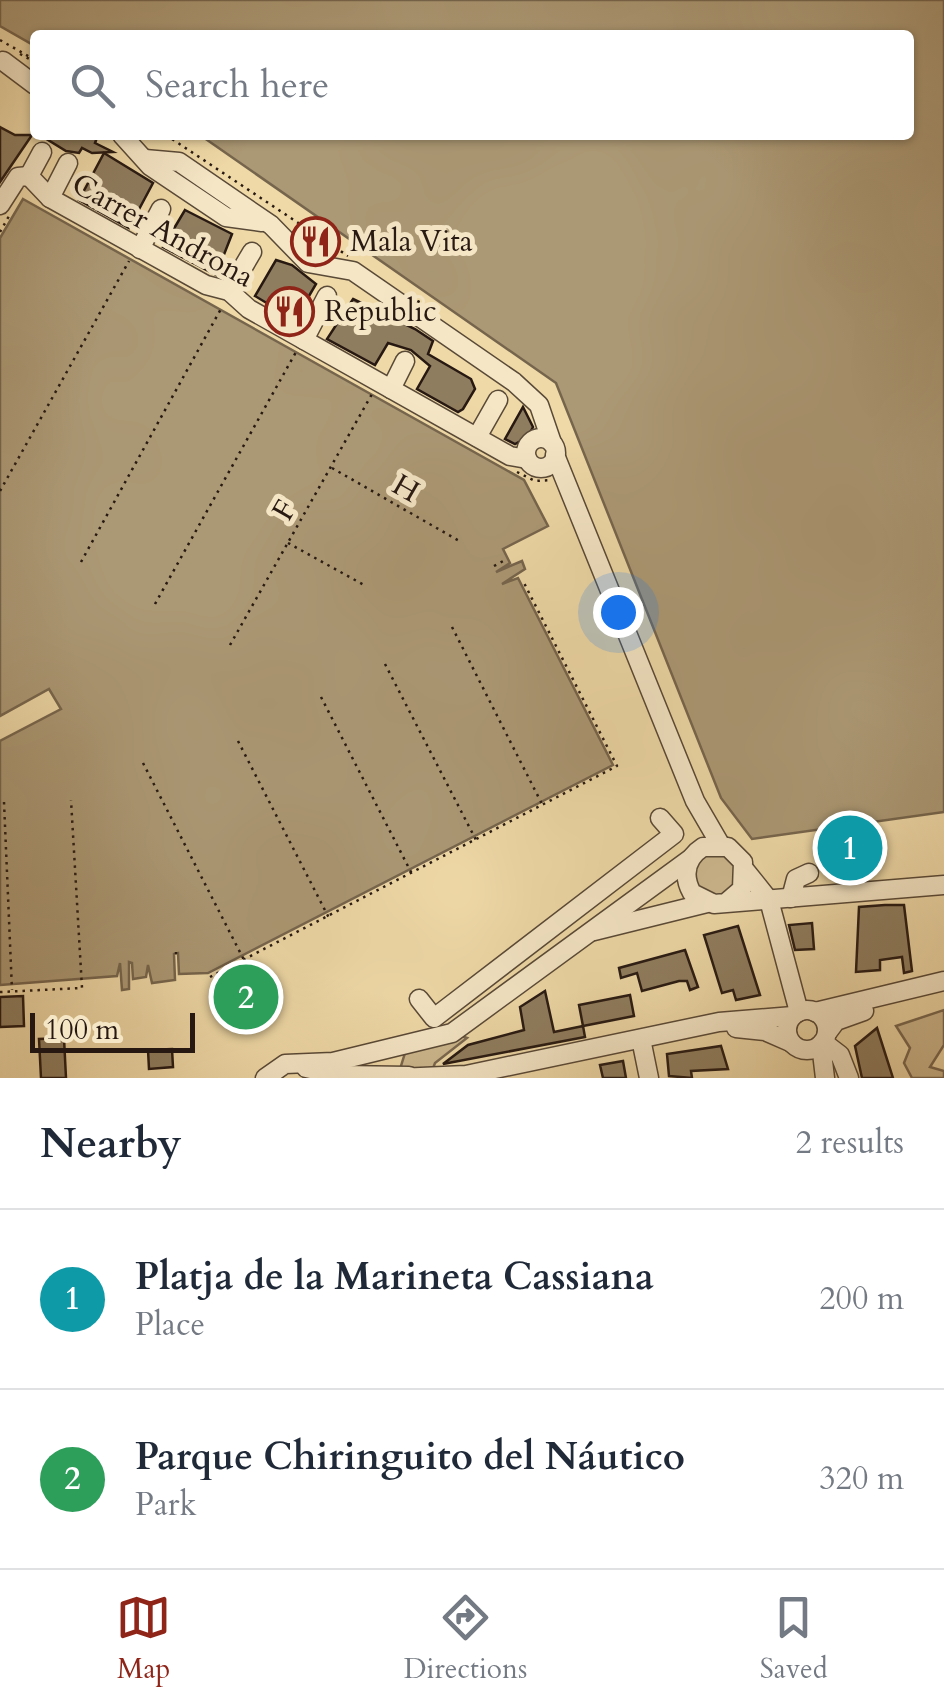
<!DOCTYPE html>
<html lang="en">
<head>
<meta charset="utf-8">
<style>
  body { margin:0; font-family:Cardo,serif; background:#f6f6f7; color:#1f2937 }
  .scale { position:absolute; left:30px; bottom:25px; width:165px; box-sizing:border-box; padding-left:10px; border:5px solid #271912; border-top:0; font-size:28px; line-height:35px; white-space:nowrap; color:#271912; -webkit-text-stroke:8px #f5e6c6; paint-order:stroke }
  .you { position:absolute; left:618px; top:612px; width:35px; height:35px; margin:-25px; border:8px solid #fff; border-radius:50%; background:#1a73e8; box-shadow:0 0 0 15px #1a73e833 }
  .badge { display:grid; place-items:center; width:65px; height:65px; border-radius:50%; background:#8f2418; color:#fff; font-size:32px; font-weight:700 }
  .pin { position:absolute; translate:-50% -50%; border:5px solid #fff; box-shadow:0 2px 10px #0006 }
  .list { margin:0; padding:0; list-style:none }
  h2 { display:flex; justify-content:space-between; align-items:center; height:130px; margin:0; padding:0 40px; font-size:42px }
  h2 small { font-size:32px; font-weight:400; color:#747a83 }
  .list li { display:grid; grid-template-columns:65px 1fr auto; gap:30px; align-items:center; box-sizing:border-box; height:180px; padding:0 40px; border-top:2px solid #e0e1e3 }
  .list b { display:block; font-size:38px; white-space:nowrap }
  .list p { margin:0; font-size:32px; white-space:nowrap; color:#747a83 }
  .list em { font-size:32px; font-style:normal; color:#747a83 }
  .icon { flex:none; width:55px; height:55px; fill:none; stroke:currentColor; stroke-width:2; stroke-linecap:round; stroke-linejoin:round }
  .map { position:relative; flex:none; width:944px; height:1078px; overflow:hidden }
  .search { position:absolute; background:#fff; box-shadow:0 2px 8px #0004; left:30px; right:30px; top:30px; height:110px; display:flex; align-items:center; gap:25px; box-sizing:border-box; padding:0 35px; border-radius:10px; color:#747a83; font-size:38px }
  .sheet { height:490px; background:#fff }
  nav { display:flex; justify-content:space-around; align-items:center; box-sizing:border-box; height:140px; border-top:2px solid #e0e1e3; background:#fff; font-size:28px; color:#747a83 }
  nav a { display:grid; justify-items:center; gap:5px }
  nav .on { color:#8f2418 }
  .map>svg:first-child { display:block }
  .green { fill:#cdb88e; stroke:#7a6850; stroke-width:2.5 }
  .water { fill:#ab9874; stroke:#76654d; stroke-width:2.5 }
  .building { fill:#8f7d5f; stroke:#271912; stroke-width:2.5 }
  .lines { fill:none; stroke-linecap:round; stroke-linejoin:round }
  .minor-casing { stroke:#594937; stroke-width:21 }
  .path { stroke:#271912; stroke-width:2.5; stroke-dasharray:2.5 5; stroke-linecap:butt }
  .minor { stroke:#f5e6c6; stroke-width:18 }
  .labels { text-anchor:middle; stroke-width:10; stroke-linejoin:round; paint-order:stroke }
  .street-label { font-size:30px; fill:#271912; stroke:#f5e6c6 }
  .poi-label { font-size:30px; fill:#271912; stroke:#f5e6c6; text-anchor:start }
</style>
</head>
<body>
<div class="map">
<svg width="944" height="1078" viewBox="0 0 944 1078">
  <rect width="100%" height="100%" fill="#efd9a7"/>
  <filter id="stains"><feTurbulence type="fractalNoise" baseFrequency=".002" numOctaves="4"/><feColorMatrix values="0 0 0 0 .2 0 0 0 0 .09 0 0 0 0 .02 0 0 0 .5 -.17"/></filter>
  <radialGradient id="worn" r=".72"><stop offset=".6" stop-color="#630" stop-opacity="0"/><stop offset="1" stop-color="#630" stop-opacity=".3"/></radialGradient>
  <g class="green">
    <circle cx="714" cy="875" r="22"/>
    <polygon points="944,1010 944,1045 930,1067 944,1071 944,1078 912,1078 904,1063 910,1048 896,1026"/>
    <polygon points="459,1035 467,1038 435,1063 432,1071 405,1071 401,1066 405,1053"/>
  </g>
  <g class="water">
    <polygon points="0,0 944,0 944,812 752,839 721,798 556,383 200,135 909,135 909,35 35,35 35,46 0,26"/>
    <polygon points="23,199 524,480 548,526 503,549 510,563 496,572 522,561 525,569 502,584 518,578 613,765 208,973 179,974 178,953 174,954 175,980 152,983 148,965 146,977 133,979 132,963 129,962 129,989 122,990 120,963 117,976 0,985 0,741 61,709 49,689 0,716 0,238"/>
  </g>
  <g class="building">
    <polygon points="0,127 15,135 32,135 0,182"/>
    <polygon points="40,135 98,135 95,143 113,152 92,153 82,148 79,153 66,151"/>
    <polygon points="104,153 153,183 129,228 79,200"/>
    <polygon points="185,210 232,234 216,275 163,247"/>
    <polygon points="276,260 292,265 316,284 295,320 255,296"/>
    <polygon points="353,299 415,329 433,341 428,354 471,379 475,389 463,409 458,412 417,389 430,366 411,350 388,343 375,365 327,339"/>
    <polygon points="523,407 533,427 528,437 515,444 505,439"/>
    <polygon points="885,905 904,905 912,971 904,973 902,957 880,960 880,970 856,972 859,907"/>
    <polygon points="812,923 814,949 795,950 789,925"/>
    <polygon points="738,926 760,995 736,1000 733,990 722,993 704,935"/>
    <polygon points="685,950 698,987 690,990 687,981 679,981 642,991 637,973 621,978 619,968"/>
    <polygon points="227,983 242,1013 229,1017 212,991"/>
    <polygon points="545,991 554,1032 583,1026 585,1037 443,1064 468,1045 524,1030 520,1007"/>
    <polygon points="630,995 634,1016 583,1026 579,1005"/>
    <polygon points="23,996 24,1026 0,1027 0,997"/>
    <polygon points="877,1028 893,1078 862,1078 855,1046"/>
    <polygon points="64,1038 66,1078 41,1078 39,1039"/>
    <polygon points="721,1046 728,1069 691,1071 692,1078 669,1076 667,1054"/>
    <polygon points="172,1049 173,1067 149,1069 148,1050"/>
    <polygon points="623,1061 626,1078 603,1078 600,1065"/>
  </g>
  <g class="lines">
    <defs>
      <g id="minor">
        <polyline points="3,61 35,85"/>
        <polyline points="122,135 150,166 226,217 262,222"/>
        <polyline points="145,159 179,162 271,225 308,263 353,271 514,382 539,405 552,443"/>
        <polyline points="29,176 50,198 206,285 229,291 249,309 510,456 527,459"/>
        <polyline points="29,176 42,152"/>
        <polyline points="50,198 68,163"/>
        <polyline points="0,205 18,177 29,176"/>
        <polyline points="140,249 161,209"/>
        <polyline points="229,291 252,252"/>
        <polyline points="304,340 327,296"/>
        <polyline points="391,389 405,361"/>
        <polyline points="477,437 498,400"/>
        <circle cx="541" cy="453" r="15"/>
        <polyline points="555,455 695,801 720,844"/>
        <polyline points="745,870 769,900 799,1012"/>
        <polyline points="791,898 796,879 809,873"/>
        <path d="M 728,901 L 742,889 L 743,862 L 728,847 L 703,847 C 686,858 682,875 692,893 L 714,904 L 944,885"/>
        <polyline points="594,931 707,903"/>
        <polyline points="419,999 434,1018 674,834 660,818"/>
        <circle cx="807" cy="1030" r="20"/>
        <polyline points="815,1012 944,981"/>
        <polyline points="736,1028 765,1031 790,1042"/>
        <polyline points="827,1033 836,1021 864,1011"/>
        <polyline points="641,1039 649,1078"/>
        <polyline points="823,1042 840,1055 849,1078"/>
        <polyline points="821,1044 825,1078"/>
        <polyline points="306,1068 340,1075 409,1076"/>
        <polyline points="265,1078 285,1064 333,1062 452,1033 690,859"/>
        <polyline points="398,1078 466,1075 719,1022 793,1016"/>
      </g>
    </defs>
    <use href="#minor" class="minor-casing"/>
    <g class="path">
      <polyline points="0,40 35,60"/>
      <polyline points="20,54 35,62"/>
      <polyline points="166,135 348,256"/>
      <polyline points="0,232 9,216"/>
      <polyline points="332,468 461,542"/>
      <polyline points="517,472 535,481 552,480"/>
      <polyline points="0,491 129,261"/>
      <polyline points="288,543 364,585"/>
      <polyline points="81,562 222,307"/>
      <polyline points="494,566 507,559"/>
      <polyline points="155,604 296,352"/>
      <polyline points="452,627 542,804"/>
      <polyline points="230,645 372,394"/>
      <polyline points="385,664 476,840"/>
      <polyline points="321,697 412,874"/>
      <polyline points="238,741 329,918"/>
      <polyline points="143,763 244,960"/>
      <polyline points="4,802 12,990"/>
      <polyline points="176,954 176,952"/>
      <polyline points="210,977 617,766 523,581"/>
      <polyline points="0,992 82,988 71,800"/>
    </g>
    <use href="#minor" class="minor"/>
  </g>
  <defs>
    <symbol id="restaurant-ring" viewBox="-11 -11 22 22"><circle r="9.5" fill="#f5e6c6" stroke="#8f2418" stroke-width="1.5"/><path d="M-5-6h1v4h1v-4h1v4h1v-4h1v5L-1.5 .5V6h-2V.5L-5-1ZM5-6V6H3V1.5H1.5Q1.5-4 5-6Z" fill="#8f2418"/></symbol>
  </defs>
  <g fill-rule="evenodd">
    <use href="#restaurant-ring" x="288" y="214" width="55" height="55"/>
    <use href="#restaurant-ring" x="262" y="284" width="55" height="55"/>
  </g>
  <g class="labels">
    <g class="street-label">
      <text transform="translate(163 230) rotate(29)" y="10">Carrer Androna</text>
      <text transform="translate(406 488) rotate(30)" y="10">H</text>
      <text transform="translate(284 510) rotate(-60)" y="10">F</text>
    </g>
    <g class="poi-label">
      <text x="350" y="251">Mala Vita</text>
      <text x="324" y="321">Republic</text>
    </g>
  </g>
  <rect width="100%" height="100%" filter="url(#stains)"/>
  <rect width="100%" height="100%" fill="url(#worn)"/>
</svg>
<div class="scale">100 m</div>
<div class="you"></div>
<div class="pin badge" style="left:850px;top:848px;background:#0f9aa8">1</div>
<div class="pin badge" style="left:246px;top:997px;background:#2e9e5b">2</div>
<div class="search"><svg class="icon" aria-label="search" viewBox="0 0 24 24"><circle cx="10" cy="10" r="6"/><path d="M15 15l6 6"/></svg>Search here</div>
</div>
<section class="sheet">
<h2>Nearby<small>2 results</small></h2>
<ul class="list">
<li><span class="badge" style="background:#0f9aa8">1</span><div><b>Platja de la Marineta Cassiana</b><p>Place</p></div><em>200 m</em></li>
<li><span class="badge" style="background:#2e9e5b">2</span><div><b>Parque Chiringuito del Náutico</b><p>Park</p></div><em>320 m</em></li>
</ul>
</section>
<nav>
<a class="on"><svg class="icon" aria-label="map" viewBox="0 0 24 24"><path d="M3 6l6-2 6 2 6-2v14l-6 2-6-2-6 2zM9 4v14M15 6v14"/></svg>Map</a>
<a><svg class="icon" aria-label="directions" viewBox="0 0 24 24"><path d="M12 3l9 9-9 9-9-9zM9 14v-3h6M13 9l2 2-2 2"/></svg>Directions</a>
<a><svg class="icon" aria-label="saved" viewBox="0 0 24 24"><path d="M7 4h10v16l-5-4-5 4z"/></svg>Saved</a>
</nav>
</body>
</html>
